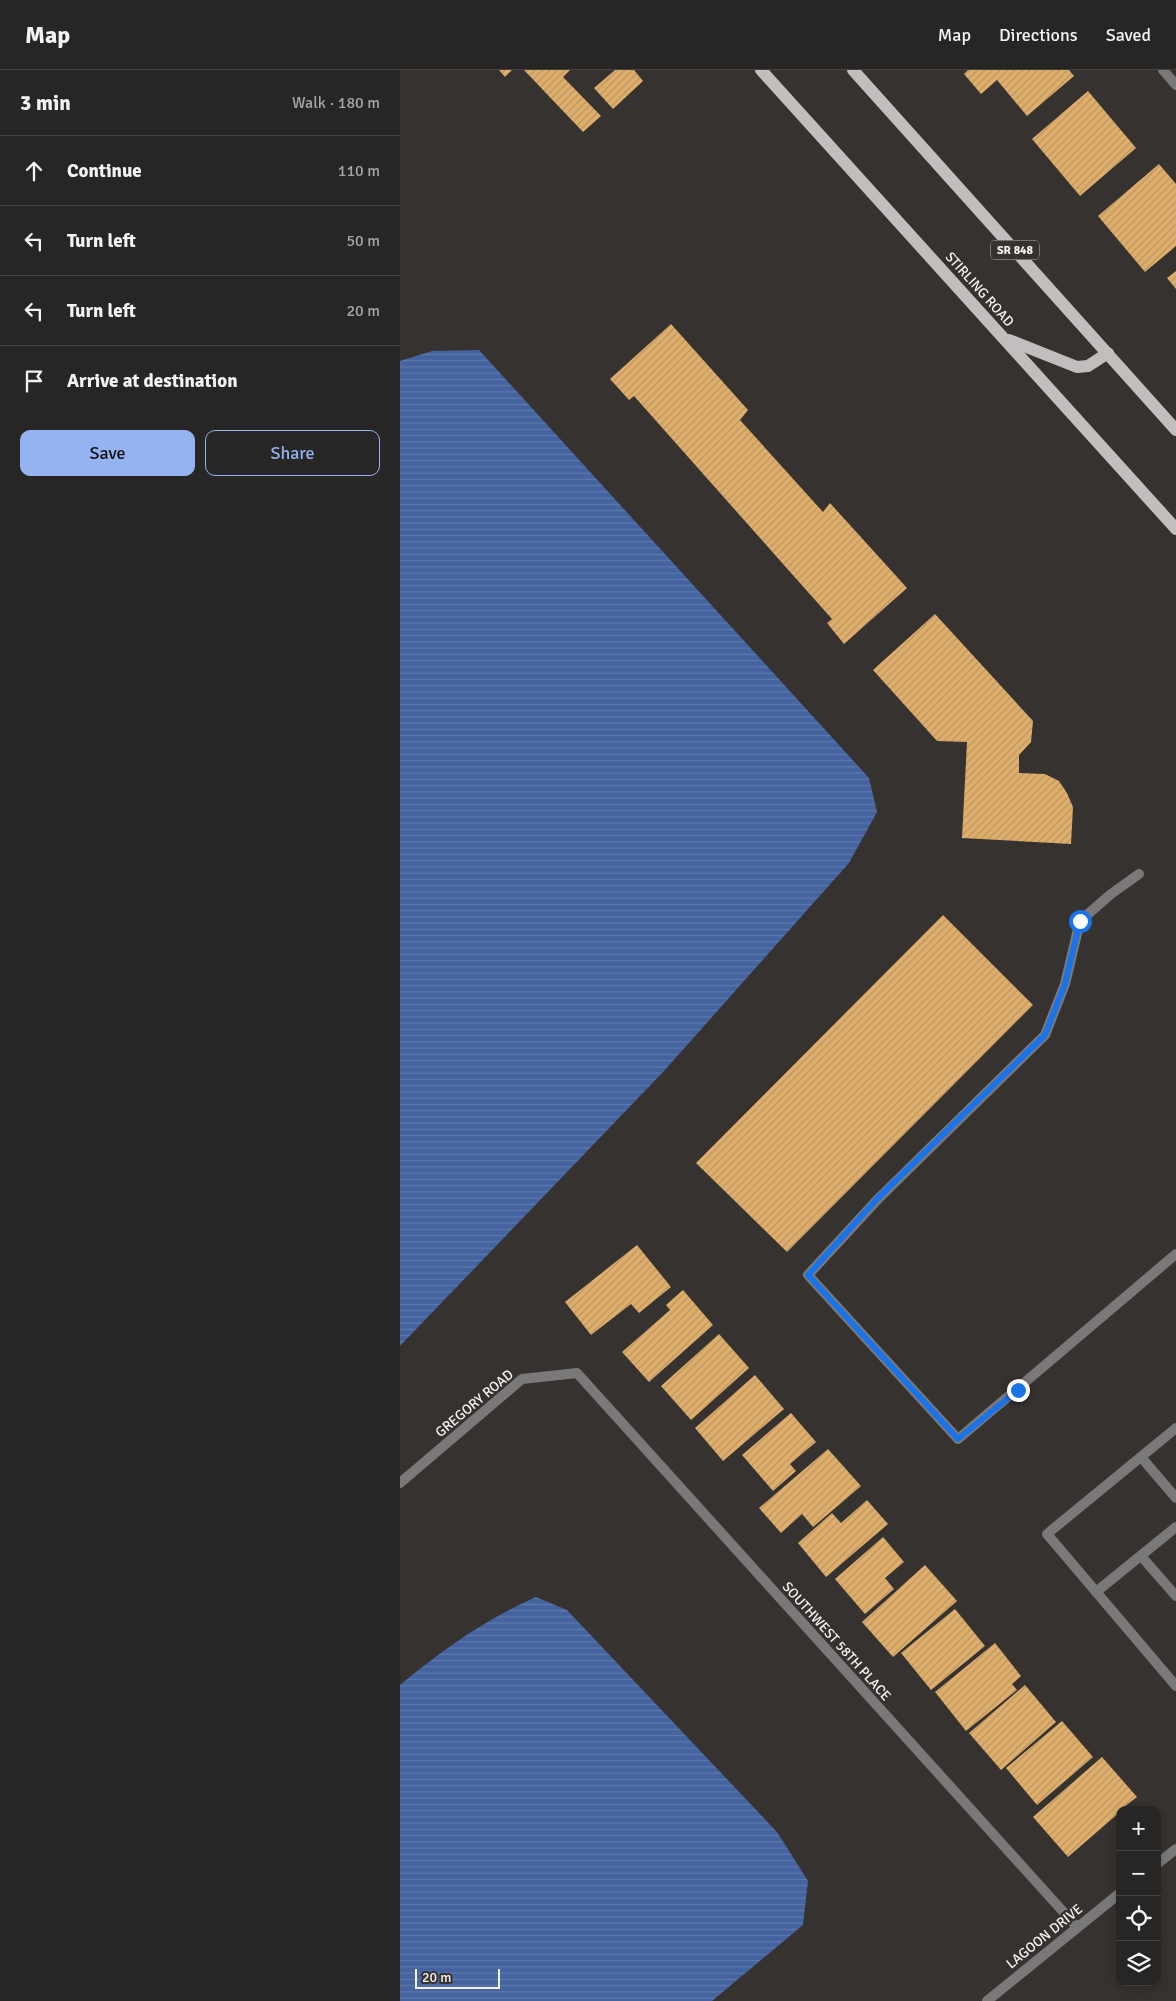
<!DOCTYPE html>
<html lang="en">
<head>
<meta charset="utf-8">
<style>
  body { margin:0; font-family:Signika,sans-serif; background:#302e2c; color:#f1f3f6 }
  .controls { position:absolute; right:15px; bottom:15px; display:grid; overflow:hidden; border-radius:10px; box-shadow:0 2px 8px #0003 }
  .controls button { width:45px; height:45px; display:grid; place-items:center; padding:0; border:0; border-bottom:1px solid #444341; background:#282624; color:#f1f3f6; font:25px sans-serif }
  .scale { position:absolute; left:15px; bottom:12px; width:85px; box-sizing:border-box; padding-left:5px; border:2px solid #f5f3f2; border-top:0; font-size:14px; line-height:18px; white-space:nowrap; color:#f5f3f2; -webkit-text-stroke:4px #353230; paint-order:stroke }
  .stop { position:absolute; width:15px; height:15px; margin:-11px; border:4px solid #1a73e8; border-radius:50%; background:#fff }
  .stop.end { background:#1a73e8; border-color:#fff; box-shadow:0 1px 5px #0008 }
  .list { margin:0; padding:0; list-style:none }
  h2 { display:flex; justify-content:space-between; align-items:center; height:65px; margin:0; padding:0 20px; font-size:21px }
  h2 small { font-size:16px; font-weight:400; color:#a5a5a6 }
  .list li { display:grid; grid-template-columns:32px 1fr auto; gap:15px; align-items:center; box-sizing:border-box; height:70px; padding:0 20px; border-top:1px solid #444341 }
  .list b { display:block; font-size:19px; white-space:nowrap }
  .list em { font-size:16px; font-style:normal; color:#a5a5a6 }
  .actions { display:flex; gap:10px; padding:15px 20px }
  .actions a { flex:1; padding:11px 0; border:1px solid #95b2f1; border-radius:10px; text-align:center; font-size:18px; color:#95b2f1 }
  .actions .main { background:#95b2f1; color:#111 }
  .icon { flex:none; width:28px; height:28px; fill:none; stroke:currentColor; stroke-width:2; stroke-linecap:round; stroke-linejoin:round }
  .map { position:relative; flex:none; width:776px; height:1931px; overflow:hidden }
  header { display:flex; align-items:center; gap:30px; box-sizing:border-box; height:70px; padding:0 25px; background:#282624; border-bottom:1px solid #444341 }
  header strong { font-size:24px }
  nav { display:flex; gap:28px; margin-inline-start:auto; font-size:18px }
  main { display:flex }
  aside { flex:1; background:#282624 }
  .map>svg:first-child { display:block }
  .water { fill:url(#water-rules) }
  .building { fill:url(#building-hatch) }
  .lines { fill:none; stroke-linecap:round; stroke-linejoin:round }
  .lane { stroke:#7a7878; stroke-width:10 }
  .street { stroke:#7a7878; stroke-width:10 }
  .primary { stroke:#c2bebe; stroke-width:12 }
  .route { stroke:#1a73e8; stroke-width:6 }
  .labels { text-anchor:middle; stroke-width:5; stroke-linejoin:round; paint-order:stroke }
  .shield { fill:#353230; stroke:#bbb9b8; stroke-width:1 }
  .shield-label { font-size:12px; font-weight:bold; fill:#f5f3f2 }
  .street-label { font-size:14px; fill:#f5f3f2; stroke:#353230 }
</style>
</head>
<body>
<header>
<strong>Map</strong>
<nav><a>Map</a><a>Directions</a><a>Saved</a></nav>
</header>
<main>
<aside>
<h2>3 min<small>Walk · 180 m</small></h2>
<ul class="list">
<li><svg class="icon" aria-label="ahead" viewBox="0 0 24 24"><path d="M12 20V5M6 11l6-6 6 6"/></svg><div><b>Continue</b></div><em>110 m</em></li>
<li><svg class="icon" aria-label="left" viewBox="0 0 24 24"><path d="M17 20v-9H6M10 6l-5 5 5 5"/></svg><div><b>Turn left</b></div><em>50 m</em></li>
<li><svg class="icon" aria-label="left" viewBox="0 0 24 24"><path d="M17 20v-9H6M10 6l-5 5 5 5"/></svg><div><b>Turn left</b></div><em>20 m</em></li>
<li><svg class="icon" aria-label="arrive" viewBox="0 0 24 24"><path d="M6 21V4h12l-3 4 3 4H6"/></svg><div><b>Arrive at destination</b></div></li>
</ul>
<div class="actions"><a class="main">Save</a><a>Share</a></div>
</aside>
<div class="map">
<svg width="776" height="1931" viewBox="0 0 776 1931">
  <defs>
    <pattern id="water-rules" width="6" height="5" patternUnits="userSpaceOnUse" patternTransform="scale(1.25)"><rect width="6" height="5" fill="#44639f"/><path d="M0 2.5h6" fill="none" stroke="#607aad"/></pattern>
    <pattern id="building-hatch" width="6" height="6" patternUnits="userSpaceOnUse" patternTransform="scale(1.25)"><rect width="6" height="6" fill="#dfae6b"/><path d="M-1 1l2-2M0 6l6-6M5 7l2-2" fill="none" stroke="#ba9562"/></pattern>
  </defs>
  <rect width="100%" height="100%" fill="#353230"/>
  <g class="water">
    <polygon points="79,280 469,708 477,742 449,793 264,1001 0,1276 0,291 32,281"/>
    <path d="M 136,1527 L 167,1540 L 377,1762 L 408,1811 L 403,1855 L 312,1931 L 0,1931 L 0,1615 C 42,1580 86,1549 136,1527 Z"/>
  </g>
  <g class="building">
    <polygon points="99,0 112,0 105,7"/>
    <polygon points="124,0 170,0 163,7 201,46 183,62"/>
    <polygon points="215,0 234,0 243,11 213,39 194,18"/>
    <polygon points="568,0 669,0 674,6 627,46 597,10 581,24 564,4"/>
    <polygon points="688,21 736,78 680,126 632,69"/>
    <polygon points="759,94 776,114 776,176 745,202 698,146"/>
    <polygon points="776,201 776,219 767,208"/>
    <polygon points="271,254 348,340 340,350 423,442 430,433 507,518 444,574 427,553 432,549 391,503 234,326 229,330 210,309"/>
    <polygon points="535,544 633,651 631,672 619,685 619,703 645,704 659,711 667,723 673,737 671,774 562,768 567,672 537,671 473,600"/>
    <polygon points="543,845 633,935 387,1182 296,1093"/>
    <polygon points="237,1175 271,1217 239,1243 231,1234 191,1265 165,1232"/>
    <polygon points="283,1220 313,1255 249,1312 222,1282 270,1240 266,1235"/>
    <polygon points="319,1264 349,1298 291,1350 261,1316"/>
    <polygon points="355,1305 384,1339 323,1391 295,1358"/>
    <polygon points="391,1343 416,1372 390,1394 396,1401 373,1421 342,1385"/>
    <polygon points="428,1379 461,1416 413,1457 402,1444 381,1463 359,1438"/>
    <polygon points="467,1430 488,1454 426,1507 398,1473 432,1443 441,1453"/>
    <polygon points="483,1467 504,1492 485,1508 494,1519 465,1544 435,1509"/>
    <polygon points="525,1495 557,1531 493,1587 462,1552"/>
    <polygon points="555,1539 585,1576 531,1620 501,1583"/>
    <polygon points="595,1573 621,1606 612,1614 617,1620 566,1661 535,1622"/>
    <polygon points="625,1615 656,1652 601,1700 569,1663"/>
    <polygon points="662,1651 693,1687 637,1735 606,1698"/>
    <polygon points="702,1687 737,1727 720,1740 720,1742 668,1787 633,1747"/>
  </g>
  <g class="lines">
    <g class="lane">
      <polyline points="739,804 711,824 680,851 665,914 645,965 478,1129 408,1205 558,1369 776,1184"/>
      <polyline points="776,1358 647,1464 776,1616"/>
      <polyline points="741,1387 776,1428"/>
      <polyline points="741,1486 776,1526"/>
      <polyline points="696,1522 776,1457"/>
    </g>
    <g class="street">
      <polyline points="763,0 776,15"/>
      <polyline points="0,1413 122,1309 177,1303 677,1857"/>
      <polyline points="757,1794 776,1779"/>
      <polyline points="587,1931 720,1823"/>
    </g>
    <g class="primary">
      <polyline points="361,0 776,459"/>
      <polyline points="453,0 776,360"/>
      <polyline points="609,270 677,297 688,296 708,283"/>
    </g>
  </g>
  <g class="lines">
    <polyline class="route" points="618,1320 558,1369 408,1205 478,1128 645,965 665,914 680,851"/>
  </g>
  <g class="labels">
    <rect class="shield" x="591" y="170.5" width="48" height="19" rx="4"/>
    <g class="shield-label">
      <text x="615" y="184">SR 848</text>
    </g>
    <g class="street-label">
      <text transform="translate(580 219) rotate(48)" y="5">STIRLING ROAD</text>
      <text transform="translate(74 1333) rotate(-40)" y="5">GREGORY ROAD</text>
      <text transform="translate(437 1571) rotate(48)" y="5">SOUTHWEST 58TH PLACE</text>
      <text transform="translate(644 1866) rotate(-39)" y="5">LAGOON DRIVE</text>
    </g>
  </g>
</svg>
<div class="controls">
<button>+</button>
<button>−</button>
<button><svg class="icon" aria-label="locate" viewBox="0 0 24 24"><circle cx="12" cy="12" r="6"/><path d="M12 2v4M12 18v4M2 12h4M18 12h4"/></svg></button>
<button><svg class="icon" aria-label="layers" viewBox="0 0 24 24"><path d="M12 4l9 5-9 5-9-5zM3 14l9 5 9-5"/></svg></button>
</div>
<div class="scale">20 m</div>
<div class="stop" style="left:680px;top:851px"></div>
<div class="stop end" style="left:618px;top:1320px"></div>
</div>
</main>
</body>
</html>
